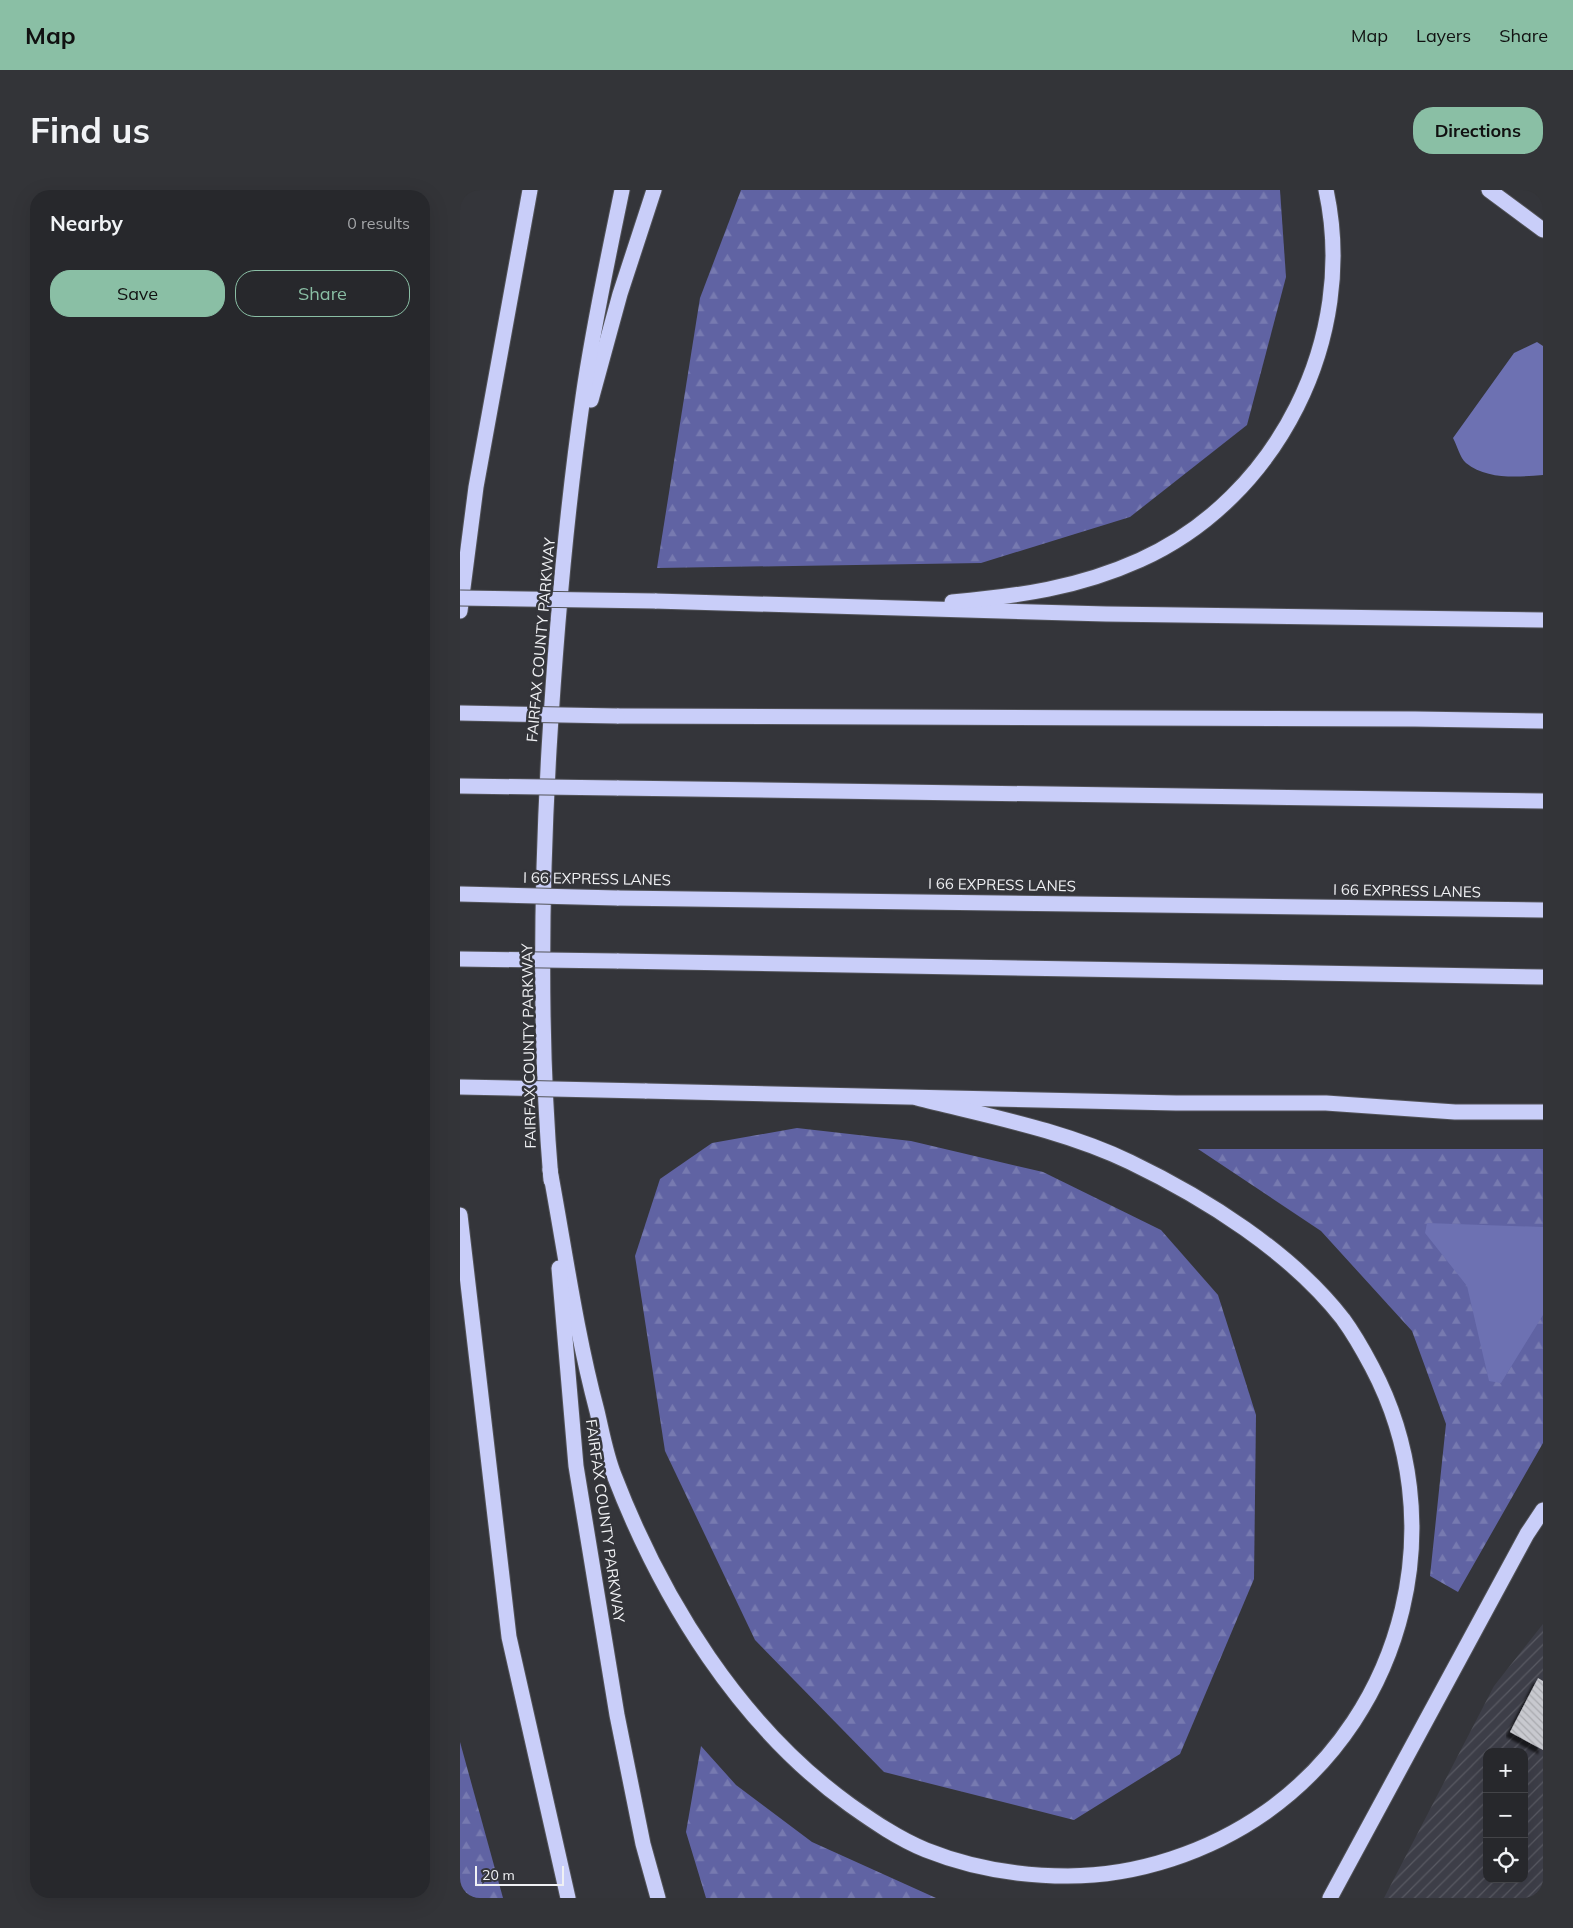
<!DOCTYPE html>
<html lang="en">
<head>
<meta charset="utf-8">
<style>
  body { margin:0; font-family:Mulish,sans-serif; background:#333438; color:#f1f3f6 }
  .controls { position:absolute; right:15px; bottom:15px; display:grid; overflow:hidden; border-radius:10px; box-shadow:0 5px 20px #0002 }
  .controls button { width:45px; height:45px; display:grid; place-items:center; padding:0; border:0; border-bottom:1px solid #434448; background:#27282c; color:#f1f3f6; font:25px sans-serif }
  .scale { position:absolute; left:15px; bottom:12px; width:89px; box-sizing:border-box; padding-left:5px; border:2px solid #f0f1f4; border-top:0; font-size:14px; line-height:18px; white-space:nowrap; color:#f0f1f4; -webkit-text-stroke:4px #34353a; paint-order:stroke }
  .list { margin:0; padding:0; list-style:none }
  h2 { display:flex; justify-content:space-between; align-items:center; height:65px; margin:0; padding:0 20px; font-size:21px }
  h2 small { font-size:16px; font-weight:400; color:#a4a6a9 }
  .actions { display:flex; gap:10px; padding:15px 20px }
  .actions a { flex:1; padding:11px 0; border:1px solid #8abfa5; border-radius:20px; text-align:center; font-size:18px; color:#8abfa5 }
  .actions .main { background:#8abfa5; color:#111 }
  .icon { flex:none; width:28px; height:28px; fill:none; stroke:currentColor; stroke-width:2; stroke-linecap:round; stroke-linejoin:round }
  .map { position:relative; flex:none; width:1083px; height:1708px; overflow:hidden; border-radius:20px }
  header { display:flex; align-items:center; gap:30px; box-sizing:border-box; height:70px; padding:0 25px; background:#8abfa5; color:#111 }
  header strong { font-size:24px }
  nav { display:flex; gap:28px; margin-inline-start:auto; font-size:18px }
  .intro { display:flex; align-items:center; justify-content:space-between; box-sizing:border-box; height:120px; padding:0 30px }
  h1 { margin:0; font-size:35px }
  .button { padding:12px 22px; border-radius:20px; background:#8abfa5; color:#111; font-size:18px; font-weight:700 }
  main { display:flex; gap:30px; padding:0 30px }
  aside { flex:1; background:#27282c; border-radius:20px; box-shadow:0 5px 20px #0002 }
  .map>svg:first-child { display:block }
  .industrial { fill:url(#industrial-furrows); fill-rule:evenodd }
  .forest { fill:url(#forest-firs) }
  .water { fill:#6d71b2 }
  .building { fill:url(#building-back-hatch); filter:url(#shadow) }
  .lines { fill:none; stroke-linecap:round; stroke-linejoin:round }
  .highway-casing { stroke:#525358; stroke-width:17 }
  .highway { stroke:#c9cef9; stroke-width:15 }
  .highway-bridge-casing { stroke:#525358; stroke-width:17; stroke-linecap:butt }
  .highway-bridge { stroke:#c9cef9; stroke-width:15 }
  .labels { text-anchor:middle; stroke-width:5; stroke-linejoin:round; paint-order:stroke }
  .street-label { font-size:15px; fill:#f0f1f4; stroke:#34353a }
</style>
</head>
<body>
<header>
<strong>Map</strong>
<nav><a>Map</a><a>Layers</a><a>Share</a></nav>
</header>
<div class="intro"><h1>Find us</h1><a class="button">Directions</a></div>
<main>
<aside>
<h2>Nearby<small>0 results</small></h2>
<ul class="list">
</ul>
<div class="actions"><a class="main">Save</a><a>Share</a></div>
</aside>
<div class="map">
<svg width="1083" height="1708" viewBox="0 0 1083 1708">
  <defs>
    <pattern id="industrial-furrows" width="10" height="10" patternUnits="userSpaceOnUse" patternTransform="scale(1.25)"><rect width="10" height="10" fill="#3d3e48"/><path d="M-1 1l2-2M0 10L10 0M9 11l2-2" fill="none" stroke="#595a63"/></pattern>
    <pattern id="forest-firs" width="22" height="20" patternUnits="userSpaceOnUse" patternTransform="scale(1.25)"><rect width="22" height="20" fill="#6063a3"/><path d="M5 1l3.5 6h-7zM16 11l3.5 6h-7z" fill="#777ab0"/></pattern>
    <pattern id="building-back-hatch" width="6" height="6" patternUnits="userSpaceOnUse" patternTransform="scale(1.25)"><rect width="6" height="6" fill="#c8c9cf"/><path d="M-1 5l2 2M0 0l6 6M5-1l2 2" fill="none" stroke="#a8a9ae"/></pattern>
    <filter id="shadow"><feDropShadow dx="-4.5" dy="4.5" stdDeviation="1" flood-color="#0009"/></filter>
  </defs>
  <rect width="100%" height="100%" fill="#34353a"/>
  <path class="industrial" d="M 1083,1434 L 1083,1708 L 924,1708 L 1034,1496 ZM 1027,1562 L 1064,1562 L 1064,1689 L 1027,1689 Z"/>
  <g class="forest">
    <polygon points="281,0 820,0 826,87 787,235 670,327 521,373 197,378 240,108"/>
    <polygon points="337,938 451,951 583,982 701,1040 758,1105 796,1225 794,1389 720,1564 614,1630 424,1582 295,1450 205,1261 175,1066 200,989 252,953"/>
    <polygon points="738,959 1083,959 1083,1253 998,1402 970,1386 986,1234 952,1141 861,1041"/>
    <polygon points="0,1552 43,1708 0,1708"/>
    <polygon points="241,1556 276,1595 352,1652 476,1708 246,1708 226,1642"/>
  </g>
  <g class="water">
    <path d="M 1077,152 L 1083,156 L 1083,285 C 1058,287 1027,290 1006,273 C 1000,268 997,255 993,248 L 1054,163 Z"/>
    <polygon points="967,1033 1083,1037 1083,1125 1041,1193 1029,1191 1007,1096 965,1043"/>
  </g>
  <polygon class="building" points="1078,1488 1083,1491 1083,1560 1050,1542"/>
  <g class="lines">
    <defs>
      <g id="highway">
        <polyline points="1029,0 1083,40"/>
        <polyline points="131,210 160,104 194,0"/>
        <polyline points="195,411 646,424 1083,430"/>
        <path d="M 492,412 C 559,406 618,398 680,370 C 818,308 898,147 866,0"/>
        <polyline points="0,421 16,297 70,0"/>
        <polyline points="157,526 955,529 1083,531"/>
        <polyline points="157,598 1083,611"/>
        <polyline points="157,708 1083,720"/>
        <polyline points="157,771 1083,787"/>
        <polyline points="185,901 716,913 866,913 995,922 1083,922"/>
        <path d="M 90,980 C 105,1061 116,1142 137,1221 C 142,1242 146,1265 154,1285 C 202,1410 280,1536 390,1615 C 414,1632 439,1649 466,1660 C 511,1678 560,1686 608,1686 C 677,1686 749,1662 806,1622 C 947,1522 993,1330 912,1177 C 903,1160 894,1144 883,1129 C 831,1062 745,1008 670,972 C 603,940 528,926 457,908"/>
        <path d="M 91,990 C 79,848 81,703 89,560 C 96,442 106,324 123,207 C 133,137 148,68 162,0"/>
        <polyline points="0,1025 49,1447 108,1708"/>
        <polyline points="99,1078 116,1276 157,1525 183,1654 198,1708"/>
        <polyline points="870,1708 1067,1344 1083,1320"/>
      </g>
    </defs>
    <use href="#highway" class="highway-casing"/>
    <use href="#highway" class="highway"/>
    <defs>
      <g id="highway-bridge">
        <polyline points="0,408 195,411"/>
        <polyline points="0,523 157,526"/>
        <polyline points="0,596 157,598"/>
        <polyline points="0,704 157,708"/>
        <polyline points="0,769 157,771"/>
        <polyline points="0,897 185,901"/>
      </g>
    </defs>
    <use href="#highway-bridge" class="highway-bridge-casing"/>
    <use href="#highway-bridge" class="highway-bridge"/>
  </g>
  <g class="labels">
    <g class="street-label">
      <text transform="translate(81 450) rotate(-85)" y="5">FAIRFAX COUNTY PARKWAY</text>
      <text transform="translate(137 689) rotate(1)" y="5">I 66 EXPRESS LANES</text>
      <text transform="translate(542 695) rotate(1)" y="5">I 66 EXPRESS LANES</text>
      <text transform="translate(947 701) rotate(1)" y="5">I 66 EXPRESS LANES</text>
      <text transform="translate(69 856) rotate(-91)" y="5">FAIRFAX COUNTY PARKWAY</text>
      <text transform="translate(145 1331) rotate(82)" y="5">FAIRFAX COUNTY PARKWAY</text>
    </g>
  </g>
</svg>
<div class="controls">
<button>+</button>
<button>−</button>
<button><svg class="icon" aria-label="locate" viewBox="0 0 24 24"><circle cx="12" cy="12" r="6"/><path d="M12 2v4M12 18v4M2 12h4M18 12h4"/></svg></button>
</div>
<div class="scale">20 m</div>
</div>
</main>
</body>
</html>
